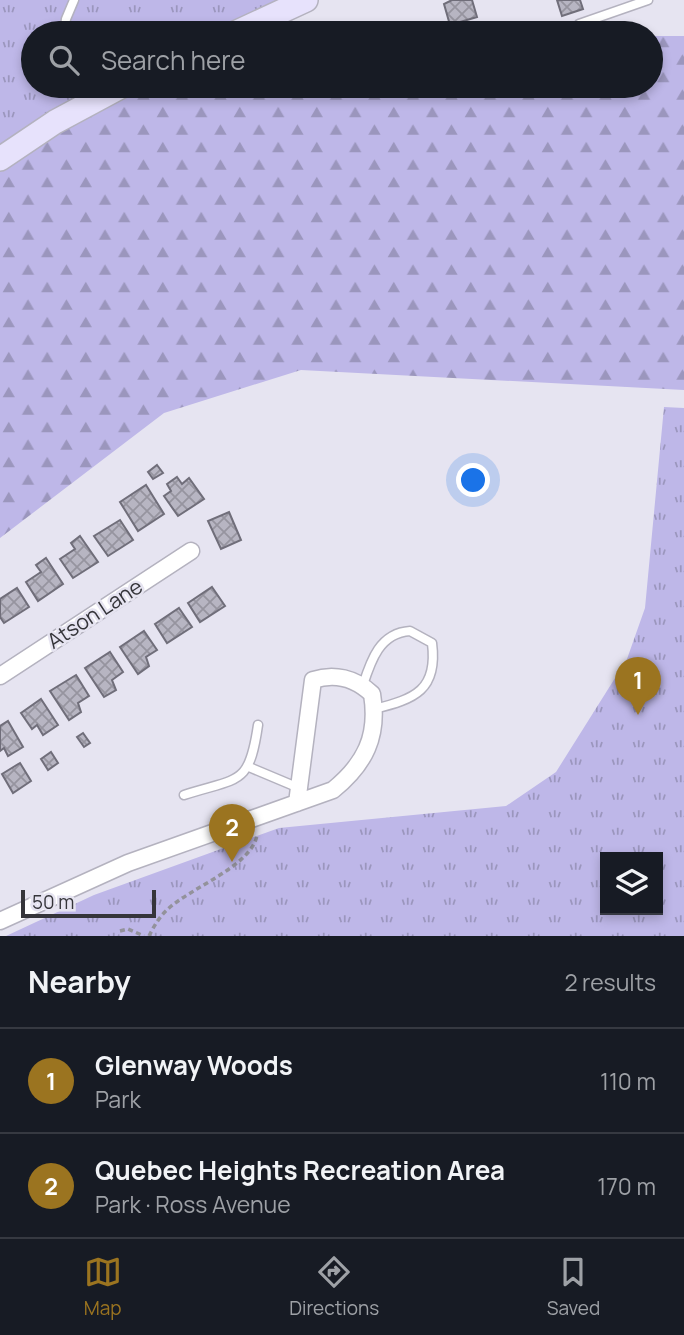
<!DOCTYPE html>
<html lang="en">
<head>
<meta charset="utf-8">
<style>
  body { margin:0; font-family:Manrope,sans-serif; background:#242831; color:#f1f3f6 }
  .controls { position:absolute; right:21px; bottom:21px; display:grid; overflow:hidden; border-radius:0px; box-shadow:0 4px 10px #0003 }
  .controls button { width:63px; height:63px; display:grid; place-items:center; padding:0; border:0; border-bottom:2px solid #363941; background:#171b24; color:#f1f3f6; font:35px sans-serif }
  .scale { position:absolute; left:21px; bottom:18px; width:135px; box-sizing:border-box; padding-left:7px; border:4px solid #35353a; border-top:0; font-size:19px; line-height:24px; white-space:nowrap; color:#35353a; -webkit-text-stroke:5px #e6e4f1; paint-order:stroke }
  .you { position:absolute; left:474px; top:481px; width:24px; height:24px; margin:-18px; border:5px solid #fff; border-radius:50%; background:#1a73e8; box-shadow:0 0 0 10px #1a73e833 }
  .badge { display:grid; place-items:center; width:46px; height:46px; border-radius:50%; background:#9b7420; color:#fff; font-size:23px; font-weight:700 }
  .pin { position:absolute; translate:-50% -58px; filter:drop-shadow(0 2px 4px #0008) }
  .pin::after { content:''; position:absolute; top:37px; width:24px; height:21px; background:inherit; clip-path:polygon(0 0,100% 0,50% 100%) }
  .list { margin:0; padding:0; list-style:none }
  h2 { display:flex; justify-content:space-between; align-items:center; height:91px; margin:0; padding:0 28px; font-size:30px }
  h2 small { font-size:23px; font-weight:400; color:#9ea1a6 }
  .list li { display:grid; grid-template-columns:46px 1fr auto; gap:21px; align-items:center; box-sizing:border-box; height:105px; padding:0 28px; border-top:2px solid #363941 }
  .list b { display:block; font-size:26px; white-space:nowrap }
  .list p { margin:0; font-size:23px; white-space:nowrap; color:#9ea1a6 }
  .list em { font-size:23px; font-style:normal; color:#9ea1a6 }
  .icon { flex:none; width:38px; height:38px; fill:none; stroke:currentColor; stroke-width:2; stroke-linecap:round; stroke-linejoin:round }
  .map { position:relative; flex:none; width:684px; height:936px; overflow:hidden }
  .search { position:absolute; background:#171b24; box-shadow:0 4px 10px #0003; left:21px; right:21px; top:21px; height:77px; display:flex; align-items:center; gap:18px; box-sizing:border-box; padding:0 24px; border-radius:38px; color:#9ea1a6; font-size:26px }
  .sheet { height:301px; background:#171b24 }
  nav { display:flex; justify-content:space-around; align-items:center; box-sizing:border-box; height:98px; border-top:2px solid #363941; background:#171b24; font-size:19px; color:#9ea1a6 }
  nav a { display:grid; justify-items:center; gap:4px }
  nav .on { color:#9b7420 }
  .map>svg:first-child { display:block }
  .forest { fill:url(#forest-firs) }
  .park { fill:url(#park-tufts); fill-rule:evenodd }
  .building { fill:url(#building-cross-hatch); stroke:#706e7a; stroke-width:2 }
  .lines { fill:none; stroke-linecap:round; stroke-linejoin:round }
  .lane-casing { stroke:#b4b2bf; stroke-width:11 }
  .street-casing { stroke:#b4b2bf; stroke-width:19 }
  .secondary-casing { stroke:#b4b2bf; stroke-width:26 }
  .path { stroke:#93929b; stroke-width:3.5; stroke-dasharray:5 3.5; stroke-linecap:butt }
  .lane { stroke:#fff; stroke-width:8 }
  .street { stroke:#fff; stroke-width:16 }
  .secondary { stroke:#e7e2fc; stroke-width:23 }
  .labels { text-anchor:middle; stroke-width:5; stroke-linejoin:round; paint-order:stroke }
  .street-label { font-size:21px; fill:#35353a; stroke:#e6e4f1 }
</style>
</head>
<body>
<div class="map">
<svg width="684" height="936" viewBox="0 0 684 936">
  <defs>
    <pattern id="forest-firs" width="22" height="20" patternUnits="userSpaceOnUse" patternTransform="scale(1.75)"><rect width="22" height="20" fill="#beb7e8"/><path d="M5 1l3.5 6h-7zM16 11l3.5 6h-7z" fill="#9b96bd"/></pattern>
    <pattern id="park-tufts" width="24" height="20" patternUnits="userSpaceOnUse" patternTransform="scale(1.75)"><rect width="24" height="20" fill="#beb7e8"/><path d="M3 7l-1-3M5 7V3M7 7l1-3M15 17l-1-3M17 17v-4M19 17l1-3" fill="none" stroke="#9b96bd"/></pattern>
    <pattern id="building-cross-hatch" width="8" height="8" patternUnits="userSpaceOnUse" patternTransform="scale(1.75)"><rect width="8" height="8" fill="#b7b5c2"/><path d="M0 0l8 8M0 8l8-8" fill="none" stroke="#96949f"/></pattern>
  </defs>
  <rect width="100%" height="100%" fill="#e6e4f1"/>
  <g class="forest">
    <polygon points="270,17 324,33 235,33"/>
    <polygon points="651,36 684,36 684,390 301,370 164,413 0,538 0,159 122,86 651,86"/>
  </g>
  <g class="park">
    <polygon points="0,0 306,0 235,33 33,33 33,86 122,86 0,159"/>
    <path d="M 664,407 L 684,408 L 684,936 L 6,936 L 94,895 L 279,828 L 506,806 L 556,772 L 627,659 L 645,608 ZM 658,857 L 658,910 L 605,910 L 605,857 Z"/>
  </g>
  <g class="building">
    <polygon points="452,0 472,0 477,17 450,25 444,4"/>
    <polygon points="557,0 580,0 583,9 562,16"/>
    <polygon points="157,465 163,473 153,479 148,472"/>
    <polygon points="177,477 182,484 189,478 204,499 178,516 164,496 171,491 167,484"/>
    <polygon points="146,485 164,514 138,531 120,502"/>
    <polygon points="229,512 241,540 221,549 208,521"/>
    <polygon points="120,520 133,540 108,556 94,536"/>
    <polygon points="80,536 98,562 73,578 60,559 75,549 71,543"/>
    <polygon points="46,558 63,584 38,601 26,582 41,572 36,565"/>
    <polygon points="212,587 225,606 200,622 188,603"/>
    <polygon points="17,588 29,607 4,623 0,617 0,599"/>
    <polygon points="179,608 192,627 167,643 155,624"/>
    <polygon points="144,631 157,650 146,657 149,666 138,674 120,647"/>
    <polygon points="110,652 123,672 112,680 116,690 104,697 85,668"/>
    <polygon points="76,675 89,696 78,703 81,712 69,720 50,691"/>
    <polygon points="41,699 58,725 43,735 37,725 32,729 21,713"/>
    <polygon points="8,721 23,747 8,756 4,748 0,751 0,726"/>
    <polygon points="83,733 90,743 84,747 77,737"/>
    <polygon points="51,752 58,763 48,770 41,759"/>
    <polygon points="20,763 31,781 13,793 2,774"/>
  </g>
  <g class="lines">
    <defs>
      <g id="lane">
        <polyline points="579,24 648,0"/>
        <polyline points="64,33 66,19 74,0"/>
        <polyline points="79,86 87,101"/>
        <path d="M 363,685 C 371,660 380,633 410,631 L 432,643 C 438,690 415,699 374,709"/>
        <polyline points="249,767 299,788"/>
        <path d="M 184,795 C 239,777 249,787 258,725"/>
      </g>
      <g id="street">
        <polyline points="0,676 191,551"/>
        <path d="M 0,921 L 128,863 L 333,790 C 365,764 379,736 372,694 C 355,678 334,673 313,680 L 297,803"/>
      </g>
      <g id="secondary">
        <polyline points="235,33 306,0"/>
        <polyline points="0,159 55,122 122,86"/>
      </g>
    </defs>
    <use href="#lane" class="lane-casing"/>
    <use href="#street" class="street-casing"/>
    <use href="#secondary" class="secondary-casing"/>
    <g class="path">
      <polyline points="120,931 128,929 144,936"/>
      <path d="M 149,936 C 154,926 160,916 168,909 C 190,888 252,866 257,835"/>
    </g>
    <use href="#lane" class="lane"/>
    <use href="#street" class="street"/>
    <use href="#secondary" class="secondary"/>
  </g>
  <g class="labels">
    <g class="street-label">
      <text transform="translate(95 614) rotate(-33)" y="7">Atson Lane</text>
    </g>
  </g>
</svg>
<div class="controls">
<button><svg class="icon" aria-label="layers" viewBox="0 0 24 24"><path d="M12 4l9 5-9 5-9-5zM3 14l9 5 9-5"/></svg></button>
</div>
<div class="scale">50 m</div>
<div class="you"></div>
<div class="pin badge" style="left:638px;top:715px">1</div>
<div class="pin badge" style="left:232px;top:862px">2</div>
<div class="search"><svg class="icon" aria-label="search" viewBox="0 0 24 24"><circle cx="10" cy="10" r="6"/><path d="M15 15l6 6"/></svg>Search here</div>
</div>
<section class="sheet">
<h2>Nearby<small>2 results</small></h2>
<ul class="list">
<li><span class="badge">1</span><div><b>Glenway Woods</b><p>Park</p></div><em>110 m</em></li>
<li><span class="badge">2</span><div><b>Quebec Heights Recreation Area</b><p>Park · Ross Avenue</p></div><em>170 m</em></li>
</ul>
</section>
<nav>
<a class="on"><svg class="icon" aria-label="map" viewBox="0 0 24 24"><path d="M3 6l6-2 6 2 6-2v14l-6 2-6-2-6 2zM9 4v14M15 6v14"/></svg>Map</a>
<a><svg class="icon" aria-label="directions" viewBox="0 0 24 24"><path d="M12 3l9 9-9 9-9-9zM9 14v-3h6M13 9l2 2-2 2"/></svg>Directions</a>
<a><svg class="icon" aria-label="saved" viewBox="0 0 24 24"><path d="M7 4h10v16l-5-4-5 4z"/></svg>Saved</a>
</nav>
</body>
</html>
